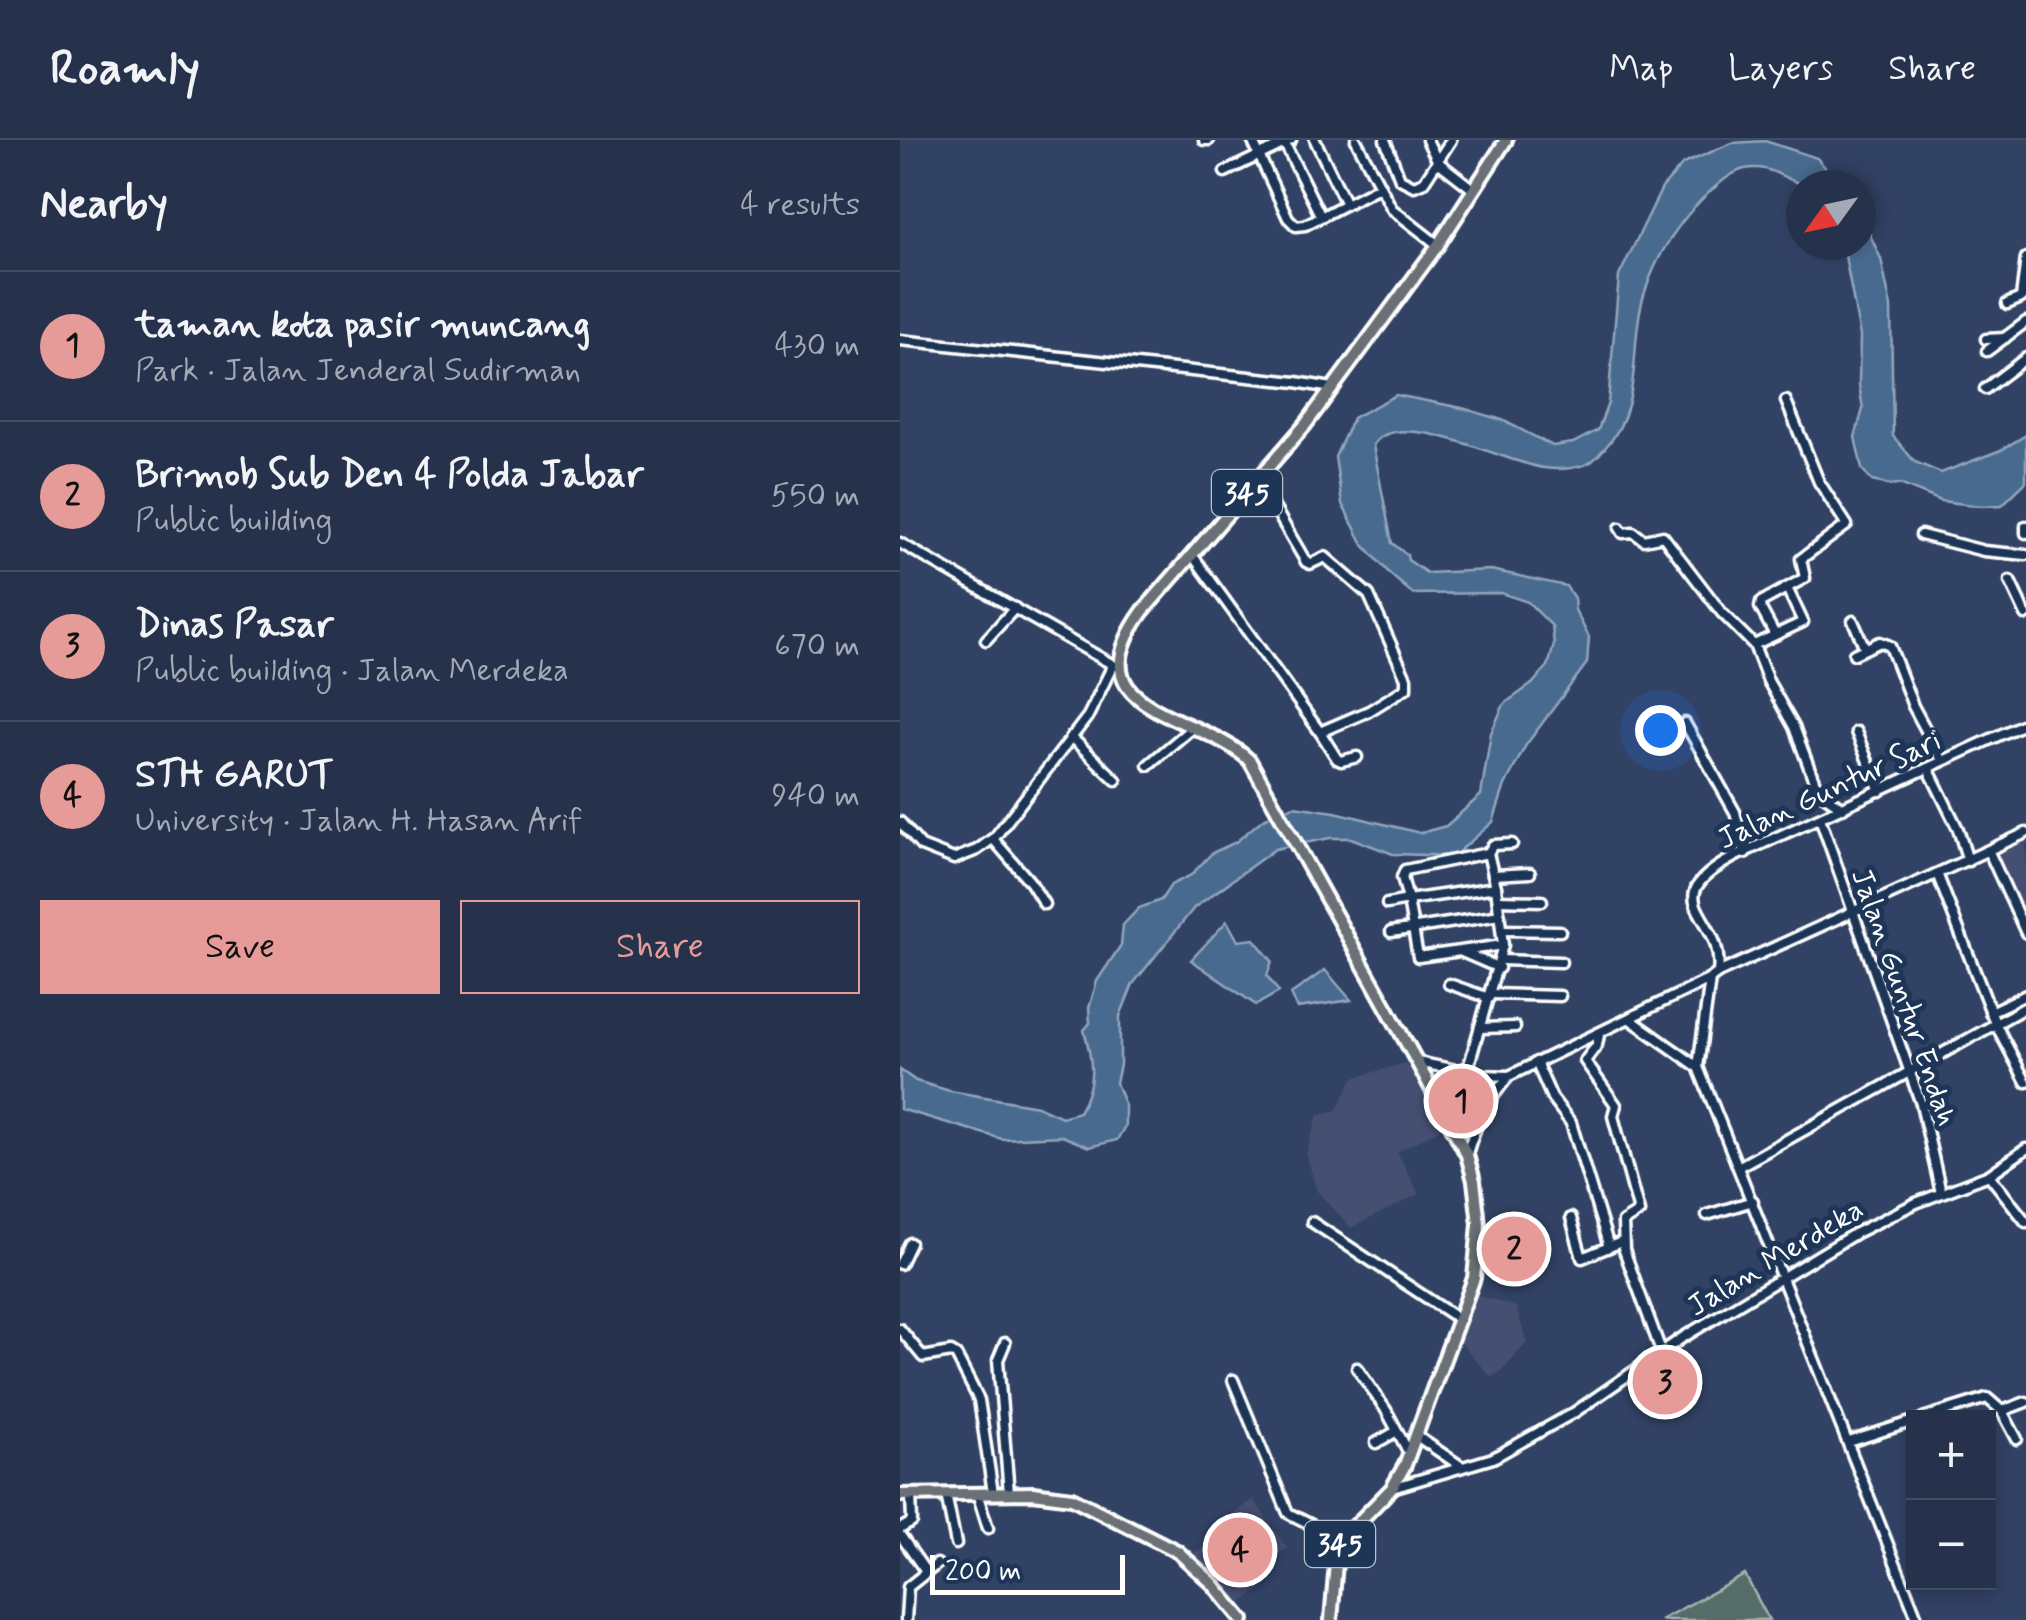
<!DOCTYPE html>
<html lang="en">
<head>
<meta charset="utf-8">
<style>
  body { margin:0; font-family:Mynerve,sans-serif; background:#323e55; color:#f1f3f6 }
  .controls { position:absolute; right:30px; bottom:30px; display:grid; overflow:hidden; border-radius:0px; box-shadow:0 5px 15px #0003 }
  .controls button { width:90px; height:90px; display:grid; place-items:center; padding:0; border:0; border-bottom:2px solid #424d63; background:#26324b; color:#f1f3f6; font:50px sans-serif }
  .compass { position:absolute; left:886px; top:30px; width:90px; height:90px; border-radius:50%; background:#26324b; box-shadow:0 5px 15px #0003; rotate:237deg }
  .scale { position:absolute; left:30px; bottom:25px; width:195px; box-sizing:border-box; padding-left:10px; border:5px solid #fff; border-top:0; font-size:28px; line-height:35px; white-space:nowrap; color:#fff; -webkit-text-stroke:8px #1d3557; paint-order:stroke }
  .you { position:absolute; left:760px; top:590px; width:35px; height:35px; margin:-25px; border:8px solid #fff; border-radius:50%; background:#1a73e8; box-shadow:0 0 0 15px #1a73e833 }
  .badge { display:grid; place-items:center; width:65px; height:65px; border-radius:50%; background:#e69b98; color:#111; font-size:32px; font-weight:700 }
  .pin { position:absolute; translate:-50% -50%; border:5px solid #fff; box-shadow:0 2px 10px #0006 }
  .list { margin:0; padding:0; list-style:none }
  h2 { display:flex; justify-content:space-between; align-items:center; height:130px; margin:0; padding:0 40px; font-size:42px }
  h2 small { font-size:32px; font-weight:400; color:#a4aab5 }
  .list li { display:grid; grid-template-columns:65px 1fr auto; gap:30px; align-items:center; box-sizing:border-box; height:150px; padding:0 40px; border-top:2px solid #424d63 }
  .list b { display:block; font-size:38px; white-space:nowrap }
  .list p { margin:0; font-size:32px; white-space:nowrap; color:#a4aab5 }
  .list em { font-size:32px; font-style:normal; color:#a4aab5 }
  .actions { display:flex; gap:20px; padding:30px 40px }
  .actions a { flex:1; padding:22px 0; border:2px solid #e69b98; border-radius:0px; text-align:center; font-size:35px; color:#e69b98 }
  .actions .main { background:#e69b98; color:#111 }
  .map { position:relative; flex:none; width:1126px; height:1480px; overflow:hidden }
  header { display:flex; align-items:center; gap:60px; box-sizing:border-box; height:140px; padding:0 50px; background:#26324b; border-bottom:2px solid #424d63 }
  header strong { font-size:48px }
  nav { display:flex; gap:55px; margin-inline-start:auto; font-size:35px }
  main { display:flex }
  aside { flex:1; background:#26324b }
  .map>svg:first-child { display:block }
  .built { fill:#455071 }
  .green { fill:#546d69; stroke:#aab6b4; stroke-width:2.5 }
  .water { fill:#486b8f; stroke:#91a6bc; stroke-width:2.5 }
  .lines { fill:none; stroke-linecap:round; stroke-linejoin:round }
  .minor-casing { stroke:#fff; stroke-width:15 }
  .major-casing { stroke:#fff; stroke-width:18 }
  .minor { stroke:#1d3557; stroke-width:8 }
  .major { stroke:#6a7074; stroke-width:10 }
  .labels { text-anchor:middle; stroke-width:10; stroke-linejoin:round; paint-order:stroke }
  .shield { fill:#1d3557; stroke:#bbc2cd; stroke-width:2.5 }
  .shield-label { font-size:28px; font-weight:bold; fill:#fff }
  .street-label { font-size:30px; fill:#fff; stroke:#1d3557 }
</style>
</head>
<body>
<header>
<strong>Roamly</strong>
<nav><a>Map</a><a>Layers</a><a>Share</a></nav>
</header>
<main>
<aside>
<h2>Nearby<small>4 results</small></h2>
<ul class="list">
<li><span class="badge">1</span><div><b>taman kota pasir muncang</b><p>Park · Jalan Jenderal Sudirman</p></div><em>430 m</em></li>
<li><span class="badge">2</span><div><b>Brimob Sub Den 4 Polda Jabar</b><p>Public building</p></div><em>550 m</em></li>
<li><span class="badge">3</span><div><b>Dinas Pasar</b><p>Public building · Jalan Merdeka</p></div><em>670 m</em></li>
<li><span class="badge">4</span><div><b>STH GARUT</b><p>University · Jalan H. Hasan Arif</p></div><em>940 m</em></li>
</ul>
<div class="actions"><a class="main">Save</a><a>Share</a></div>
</aside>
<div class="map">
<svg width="1126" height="1480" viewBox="0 0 1126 1480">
  <rect width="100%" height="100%" fill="#324264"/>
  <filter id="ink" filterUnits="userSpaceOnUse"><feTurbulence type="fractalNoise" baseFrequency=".01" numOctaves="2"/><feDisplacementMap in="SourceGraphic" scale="20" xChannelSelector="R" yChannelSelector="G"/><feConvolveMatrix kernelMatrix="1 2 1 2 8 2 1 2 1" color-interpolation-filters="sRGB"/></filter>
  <g filter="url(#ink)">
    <g class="built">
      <polygon points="1126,702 1126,788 1092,718"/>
      <polygon points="506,923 544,987 497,1012 519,1054 451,1088 417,1051 406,1013 418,976 437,970 453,938"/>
      <polygon points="577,1155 616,1167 627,1203 599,1233 591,1237 557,1199"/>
      <polygon points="353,1359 387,1408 356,1429 364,1447 335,1467 318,1437 304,1428 294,1413 328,1393 323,1382"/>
    </g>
    <polygon class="green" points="845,1435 869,1480 760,1480"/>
    <g class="water">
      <path d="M 865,1 L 917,18 L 940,45 C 928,45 913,47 902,44 C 881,38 869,24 845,29 C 830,32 813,49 802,59 C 778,84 757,116 746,149 C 727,201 746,264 705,308 C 700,313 695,320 689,323 C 677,329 657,330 644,328 C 607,324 498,265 473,305 L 492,403 L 507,415 L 508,420 L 527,433 L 591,430 L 666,446 L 674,458 L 675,470 L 689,497 L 687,523 L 626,605 L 605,645 L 593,682 L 554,716 L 493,714 L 451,698 L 430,698 L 375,709 L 294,768 L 233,844 L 220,876 L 220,925 L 216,943 L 225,966 L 225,986 L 217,1000 L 189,1007 L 162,996 L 102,999 L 0,969 L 0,930 L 16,941 L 50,951 L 137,966 L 162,977 L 179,972 C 196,944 193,922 184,890 L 190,883 L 189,868 L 197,841 L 221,805 L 223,785 L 239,768 L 261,760 L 271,745 L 291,735 L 312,713 L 336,702 L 363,679 L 394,666 L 435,672 L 520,693 L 546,686 L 581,655 L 591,593 L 604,564 L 632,544 L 648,526 L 654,505 L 652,486 L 628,462 L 601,453 L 513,454 L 491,435 L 463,404 L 442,364 L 435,317 L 453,278 L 496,255 L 562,268 L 602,280 L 653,306 L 673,303 L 698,290 L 708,263 L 719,136 L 762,48 L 783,24 L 832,3 Z"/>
      <polygon points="961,75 981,119 991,167 993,296 1015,322 1041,333 1101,310 1126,295 1126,342 1102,365 1081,366 1041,361 1000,344 990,345 972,341 962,329 955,297 963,269 959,245 960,196 943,105 961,105"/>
      <polygon points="327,781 338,801 354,799 372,821 367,836 379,852 356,865 291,820"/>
      <polygon points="425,830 451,860 397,868 391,854"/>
    </g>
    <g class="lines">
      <defs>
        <g id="minor">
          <polyline points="304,0 309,0"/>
          <polyline points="352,0 388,78 396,86 405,85 479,47"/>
          <polyline points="383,0 421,77"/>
          <polyline points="415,0 446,64"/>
          <polyline points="456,0 492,69 538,105"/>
          <polyline points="485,0 500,39 514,46 524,42 551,0"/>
          <polyline points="527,0 538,22 574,50"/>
          <polyline points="325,32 391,0"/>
          <polyline points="1126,118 1121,158 1126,154"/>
          <polyline points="1107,164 1121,158"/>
          <polyline points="1086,199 1105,198"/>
          <polyline points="0,200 396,242 432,248"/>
          <polyline points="1087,211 1126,182"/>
          <polyline points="1085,249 1126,218"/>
          <polyline points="1126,386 1126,393"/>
          <polyline points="720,388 723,393 733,392 744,400 763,396 822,473 854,505 868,541 894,587 918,651 943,668"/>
          <polyline points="1021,395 1084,411 1126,415"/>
          <polyline points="0,403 215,526"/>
          <polyline points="293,416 420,592 469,571 506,548 506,538 469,455 425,417 410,424 406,422 358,340"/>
          <polyline points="1110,441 1126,475"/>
          <polyline points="953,481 965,508"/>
          <polyline points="875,495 860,467 861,462 905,438 901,419 947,385 919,342 886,261"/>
          <polyline points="86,500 115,468"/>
          <polyline points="854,505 903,482 887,448"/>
          <polyline points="954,514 980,502 990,506 1013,566 1042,620"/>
          <polyline points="785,583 835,672 845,713"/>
          <polyline points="420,592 437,619 441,621 457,617"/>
          <polyline points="956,592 980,651"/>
          <polyline points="171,597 216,640"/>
          <polyline points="248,625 292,588"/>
          <polyline points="1028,628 1058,689 1068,721"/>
          <polyline points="920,678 1021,964 1041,1053"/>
          <polyline points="0,682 21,706 54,719 77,710 95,697 188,576 213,525"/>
          <polyline points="93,699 131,743 144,764"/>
          <polyline points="1089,712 1126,793"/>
          <polyline points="588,713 593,705 612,704"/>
          <polyline points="593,735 630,733"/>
          <polyline points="1038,736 1095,883 1126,942"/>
          <polyline points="598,760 642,761"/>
          <polyline points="487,764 508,760 502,737 505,730 588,713 596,747"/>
          <polyline points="602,790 660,791"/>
          <polyline points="491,792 600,775"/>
          <polyline points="562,812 599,828"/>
          <polyline points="601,820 661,822"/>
          <polyline points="818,833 1126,693"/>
          <polyline points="549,844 589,858"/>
          <polyline points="591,854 660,856"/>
          <polyline points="1090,872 1126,855"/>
          <polyline points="730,879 798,927 1018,1480"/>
          <polyline points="580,888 615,887"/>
          <polyline points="699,895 697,905 685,921 716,965 713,976 739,1072 723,1082 724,1110 761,1211"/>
          <path d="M 517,922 L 582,935 L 609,936 L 810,839 L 818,833 C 826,772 748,762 838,715 L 1126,583"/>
          <polyline points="636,922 652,958 671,983 709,1107 722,1102"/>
          <polyline points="798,927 810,839"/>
          <polyline points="567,932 603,805 596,747 508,760 518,817 603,805"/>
          <path d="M 567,1014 C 576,982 588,961 609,936"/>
          <polyline points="838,1027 1126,867"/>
          <polyline points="1089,1035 1126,1082"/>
          <polyline points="807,1075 853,1061"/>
          <polyline points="671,1078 682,1118 709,1107"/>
          <polyline points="412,1082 560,1180"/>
          <polyline points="0,1124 10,1103"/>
          <polyline points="0,1189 23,1217 51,1212 56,1215 79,1260 93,1353"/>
          <polyline points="105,1203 98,1220 109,1353"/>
          <polyline points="457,1228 486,1270 509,1313"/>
          <polyline points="333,1240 388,1373 441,1400"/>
          <polyline points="1102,1271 1126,1262"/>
          <polyline points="1023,1278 1087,1258 1102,1271 1117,1299"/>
          <polyline points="518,1297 562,1327"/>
          <polyline points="949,1302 1014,1281"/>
          <polyline points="476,1303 497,1291"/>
          <polyline points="492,1348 593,1318 675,1272 782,1198 956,1093 1016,1063 1089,1035 1126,1009"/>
          <polyline points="77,1353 88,1388"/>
          <polyline points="46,1354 56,1404"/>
          <polyline points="0,1389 12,1382 11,1354"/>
          <polyline points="0,1395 26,1432"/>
          <polyline points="6,1480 8,1447 37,1424"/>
        </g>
        <g id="major">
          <polyline points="0,1355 133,1353 172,1358 277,1411 312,1443 343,1480"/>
          <path d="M 431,1480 L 437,1412 L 441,1400 L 492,1348 L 505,1325 L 574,1138 L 579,1084 L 574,1041 L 567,1015 L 517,922 L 350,621 C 301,572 168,574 243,471 L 406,284 L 538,105 L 606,0"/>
        </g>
      </defs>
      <use href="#minor" class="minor-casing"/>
      <use href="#major" class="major-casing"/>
      <use href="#minor" class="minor"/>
      <use href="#major" class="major"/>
    </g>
  </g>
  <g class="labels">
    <g class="shield">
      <rect x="312" y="330" width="70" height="46" rx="8"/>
      <rect x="405" y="1381" width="70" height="46" rx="8"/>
    </g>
    <g class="shield-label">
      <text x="347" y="363">345</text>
      <text x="440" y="1414">345</text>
    </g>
    <g class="street-label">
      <text transform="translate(929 649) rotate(-25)" y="10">Jalan Guntur Sari</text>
      <text transform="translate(1005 857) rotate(71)" y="10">Jalan Guntur Endah</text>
      <text transform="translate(875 1117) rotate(-31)" y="10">Jalan Merdeka</text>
    </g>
  </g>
</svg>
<div class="controls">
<button>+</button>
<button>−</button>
</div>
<svg class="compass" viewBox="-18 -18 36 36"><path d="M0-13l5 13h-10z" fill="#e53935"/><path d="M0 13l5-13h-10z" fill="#a4aab5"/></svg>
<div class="scale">200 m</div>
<div class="you"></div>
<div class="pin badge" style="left:561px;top:961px">1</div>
<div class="pin badge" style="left:614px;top:1109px">2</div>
<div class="pin badge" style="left:765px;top:1242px">3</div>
<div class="pin badge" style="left:340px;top:1410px">4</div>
</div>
</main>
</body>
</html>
